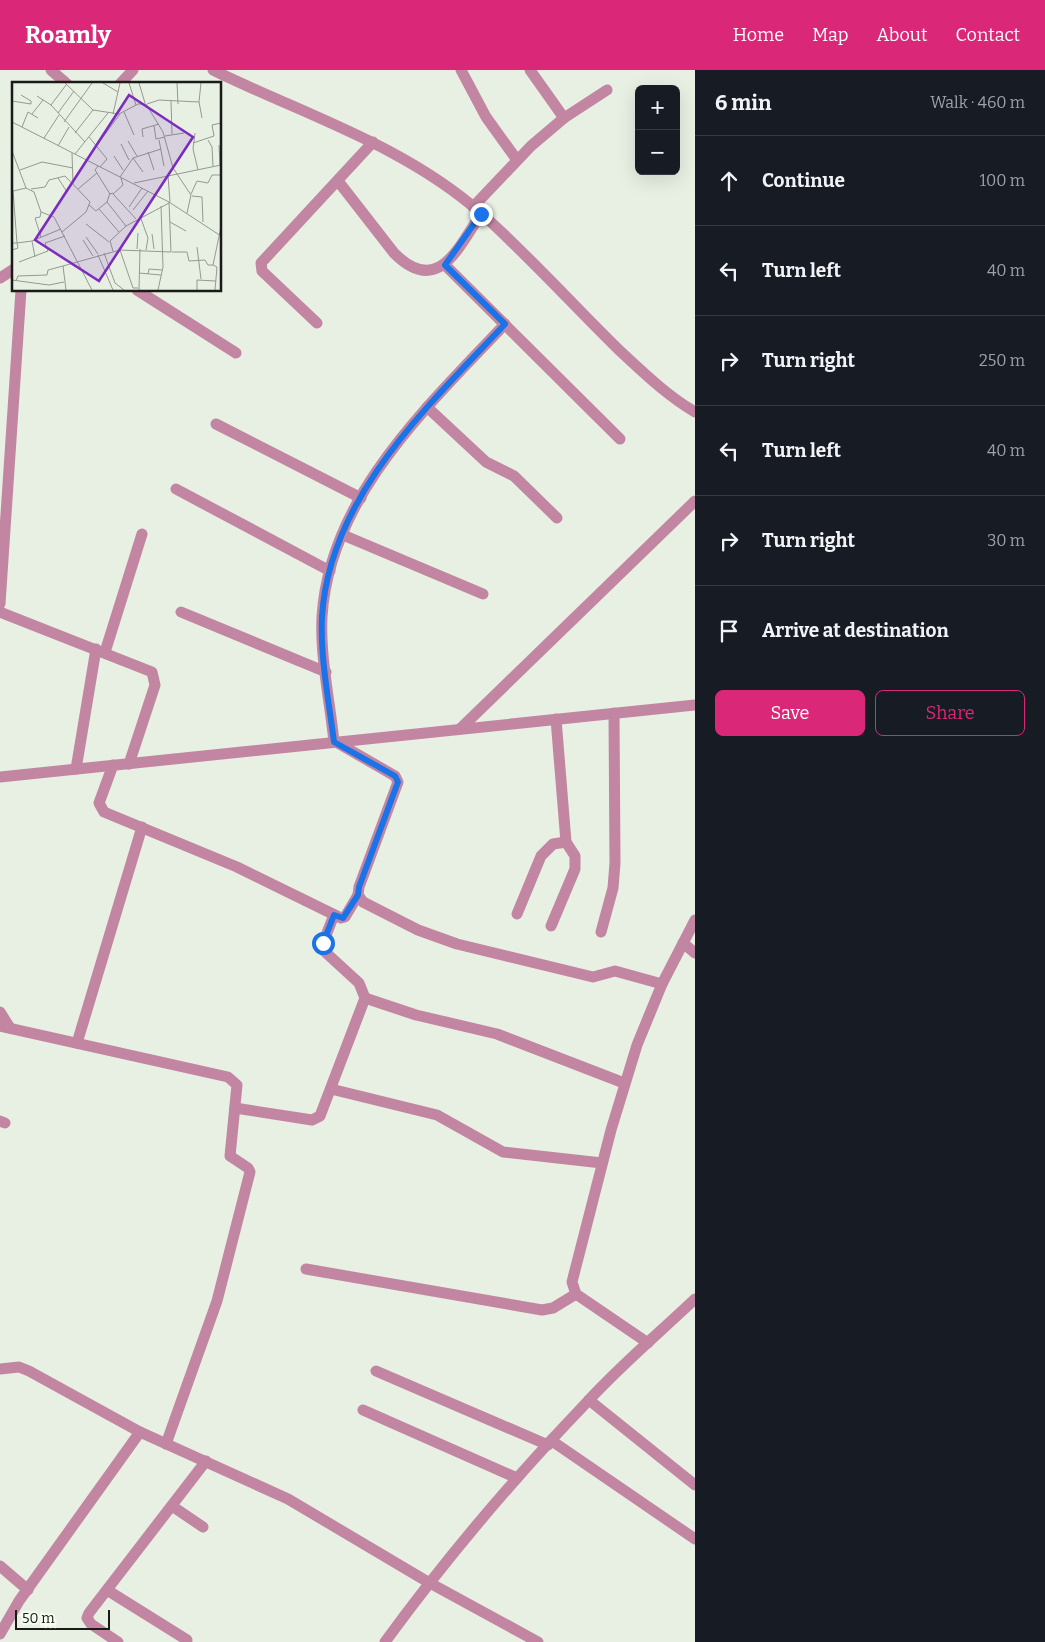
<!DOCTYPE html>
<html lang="en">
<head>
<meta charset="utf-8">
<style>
  body { margin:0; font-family:Bitter,serif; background:#20242c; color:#f1f3f6 }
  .controls { position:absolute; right:15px; top:15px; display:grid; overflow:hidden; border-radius:8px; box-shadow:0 5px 20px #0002 }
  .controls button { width:45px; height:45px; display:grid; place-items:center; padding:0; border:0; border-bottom:1px solid #363941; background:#171b24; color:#f1f3f6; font:25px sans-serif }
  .scale { position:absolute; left:15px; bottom:12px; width:95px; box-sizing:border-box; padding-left:5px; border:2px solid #191b17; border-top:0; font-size:14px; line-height:18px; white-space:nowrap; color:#191b17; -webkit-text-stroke:4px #f5fcf0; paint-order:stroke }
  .stop { position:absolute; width:15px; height:15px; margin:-11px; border:4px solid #1a73e8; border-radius:50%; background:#fff }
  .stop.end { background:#1a73e8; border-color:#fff; box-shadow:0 1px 5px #0008 }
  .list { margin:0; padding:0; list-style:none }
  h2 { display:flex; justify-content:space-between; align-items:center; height:65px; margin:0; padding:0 20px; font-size:21px }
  h2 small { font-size:16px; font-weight:400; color:#9ea1a6 }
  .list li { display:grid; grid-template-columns:32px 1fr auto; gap:15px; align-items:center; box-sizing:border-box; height:90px; padding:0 20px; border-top:1px solid #363941 }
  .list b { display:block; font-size:19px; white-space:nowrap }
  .list em { font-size:16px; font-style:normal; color:#9ea1a6 }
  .actions { display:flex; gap:10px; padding:15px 20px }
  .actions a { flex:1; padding:11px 0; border:1px solid #db2777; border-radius:8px; text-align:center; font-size:18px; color:#db2777 }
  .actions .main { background:#db2777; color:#fff }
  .icon { flex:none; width:28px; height:28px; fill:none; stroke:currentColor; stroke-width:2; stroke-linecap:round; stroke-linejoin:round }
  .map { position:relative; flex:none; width:695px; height:1572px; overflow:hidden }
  header { display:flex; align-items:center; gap:30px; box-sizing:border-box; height:70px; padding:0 25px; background:#db2777; color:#fff }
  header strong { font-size:24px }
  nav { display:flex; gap:28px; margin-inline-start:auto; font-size:18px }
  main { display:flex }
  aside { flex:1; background:#171b24 }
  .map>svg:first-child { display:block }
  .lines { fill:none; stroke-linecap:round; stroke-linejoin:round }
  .street { stroke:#c286a2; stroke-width:11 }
  .route { stroke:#1a73e8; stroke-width:6 }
  .inset-road { fill:none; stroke:#959a91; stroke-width:1 }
  .view { fill:#7b2cbf; fill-opacity:0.15; stroke:#7b2cbf; stroke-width:2.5 }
  .inset-edge { fill:none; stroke:#191b17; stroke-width:2.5 }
</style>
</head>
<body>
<header>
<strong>Roamly</strong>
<nav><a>Home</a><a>Map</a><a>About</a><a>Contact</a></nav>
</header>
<main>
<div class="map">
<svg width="695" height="1572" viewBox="0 0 695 1572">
  <rect width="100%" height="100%" fill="#e8efe3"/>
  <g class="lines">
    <g class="street">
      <polyline points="51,0 67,14"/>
      <path d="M 213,0 C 305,45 404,75 482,144 C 530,187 573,235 619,280 C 643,302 666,325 695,342"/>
      <polyline points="461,0 486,47 517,90"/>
      <polyline points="530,0 564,48"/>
      <polyline points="120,14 133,0"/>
      <path d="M 338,111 L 394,183 C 438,227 458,178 481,144"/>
      <polyline points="473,137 531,76 564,48 607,20"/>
      <polyline points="445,195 620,369"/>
      <polyline points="0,208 14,199"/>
      <polyline points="137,220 236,283"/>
      <polyline points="317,253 262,201 261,193 373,72"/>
      <polyline points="427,337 486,392 514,406 557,448"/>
      <polyline points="216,354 361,428"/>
      <polyline points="176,419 330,501"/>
      <polyline points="343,465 483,524"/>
      <polyline points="0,534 21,220"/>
      <polyline points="0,542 152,602 155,615 129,694"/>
      <polyline points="181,542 326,602"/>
      <polyline points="105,582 142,464"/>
      <polyline points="460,659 695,431"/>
      <path d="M 334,672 C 330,632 320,587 322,547 C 329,427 428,336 505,254"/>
      <polyline points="336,672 395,706 398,712 359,817 358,825 363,832 418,860 457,874 593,907 615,901 662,914"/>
      <polyline points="113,695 99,733 104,742 237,797 341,848 345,847 358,825"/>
      <polyline points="76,699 96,579"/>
      <polyline points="0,707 695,635"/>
      <polyline points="517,844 541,786 553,774 566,772"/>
      <polyline points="551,856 575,799 575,786 566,772 556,649"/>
      <polyline points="601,862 613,818 615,793 614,643"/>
      <polyline points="683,873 695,883"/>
      <polyline points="365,928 416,945 497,964 624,1013"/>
      <polyline points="0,942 10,958"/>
      <polyline points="0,956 228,1007 237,1015 230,1086 248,1098 250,1102 217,1231 166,1374"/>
      <polyline points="77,973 142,757"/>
      <polyline points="331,1019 437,1045 503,1082 602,1093"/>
      <polyline points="235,1038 312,1050 320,1046 365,928 359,913 323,880 323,873 334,845"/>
      <polyline points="0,1051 5,1053"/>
      <polyline points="306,1199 542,1240 553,1238 576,1224"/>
      <polyline points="648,1273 576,1224 572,1212 611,1060 637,975 662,914 695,850"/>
      <polyline points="0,1299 19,1297 29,1301 140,1362 288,1429 428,1512 538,1572"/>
      <polyline points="376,1301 548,1375"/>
      <polyline points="589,1330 695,1415"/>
      <polyline points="363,1340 517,1408"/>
      <polyline points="552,1371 695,1469"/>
      <polyline points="172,1436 203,1457"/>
      <polyline points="0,1496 28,1520"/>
      <polyline points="107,1520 187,1570"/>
      <polyline points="0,1564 19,1531 140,1362"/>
      <polyline points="118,1572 91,1554 87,1548 89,1543 206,1391"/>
      <path d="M 385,1572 C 447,1487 515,1407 588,1331 C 621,1295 659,1263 695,1229"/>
    </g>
  </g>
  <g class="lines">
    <path class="route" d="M 323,873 L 334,845 L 343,848 L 358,825 L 359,817 L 398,712 L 395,706 L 334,672 C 329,632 320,587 322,547 C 329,427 428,336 505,254 L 445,195 L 481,144"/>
  </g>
  <g transform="translate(12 12)">
    <rect width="209" height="209" fill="#e8efe3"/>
    <path class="inset-road" d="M 53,1 L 81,28 L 107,32 L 126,22 L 134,22 L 151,50 L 161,86 L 179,113 L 175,131M 91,1 L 106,10M 117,1 L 124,23M 127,1 L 133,21M 165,1 L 166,22M 54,3 L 39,23 L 73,60M 25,14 L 39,23M 0,19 L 19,22 L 19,19 L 9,13M 159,19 L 160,52M 187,20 L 190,36M 135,22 L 147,18 L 187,20 L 189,1M 112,30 L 122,53M 46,31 L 62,9M 20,32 L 31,18M 101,32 L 108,1M 0,40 L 157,120 L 209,154M 52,40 L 80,1M 142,44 L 144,57 L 153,55M 10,45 L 16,30 L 26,36M 63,51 L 81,28M 183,51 L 181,67 L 186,88M 153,54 L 172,51M 77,55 L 95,77 L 88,85M 131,55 L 130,47 L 147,42M 32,56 L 47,33M 147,58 L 152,84M 196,58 L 200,65 L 201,85M 116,59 L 125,74M 181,61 L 202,54 L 200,43 L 209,41M 109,62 L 117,78M 85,63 L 108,32M 207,63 L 208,83M 46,64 L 57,45M 0,69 L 14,106 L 22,110 L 29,130 L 42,135 L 80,208M 136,70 L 142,88M 60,71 L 61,102M 63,72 L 96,31M 102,74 L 111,88M 121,76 L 131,90M 86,84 L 83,88 L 98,112 L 101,111M 8,88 L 30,80 L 61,86M 156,94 L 158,120M 108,95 L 121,76 L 149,67M 46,96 L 55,110M 109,96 L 111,103 L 101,112 L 124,137M 122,101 L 209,83M 14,106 L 1,109 L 5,161 L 20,159 L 49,147M 19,107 L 33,105 L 37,98 L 53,94 L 78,120 L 74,130 L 50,150M 66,107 L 85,91M 179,112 L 185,99 L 196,101 L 200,93 L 209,93M 180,114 L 190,115 L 191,140M 95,120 L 114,144M 77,123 L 84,129 L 95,120 L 98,111M 117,125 L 130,106M 87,127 L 107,150M 121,128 L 136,109M 29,130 L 28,135 L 23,136 L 29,155M 128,134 L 136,156 L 134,168M 158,140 L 174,149M 74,142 L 97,160M 140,152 L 142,167M 74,155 L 86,172M 71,158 L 81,174M 20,159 L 23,175M 0,161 L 5,161 L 6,166 L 0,168M 185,165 L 189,197M 125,167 L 126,151M 108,168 L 121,206 L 126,206M 101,169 L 98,159 L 114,144 L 157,121M 160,170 L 175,170 L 177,179 L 193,178 L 196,183 L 201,183M 92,171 L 103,201 L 112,208M 86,173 L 101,208M 7,180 L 36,169 L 33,161 L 53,154M 51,184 L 108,168 L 159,170 L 157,120M 127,191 L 149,193M 136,192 L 137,187 L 150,188M 0,198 L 37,203 L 52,200M 4,199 L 6,194 L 35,193 L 36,188 L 51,184 L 54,208M 127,208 L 128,167M 146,208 L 151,185 L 149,124M 185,208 L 185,198 L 204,199M 203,208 L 205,185 L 201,183 L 209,145"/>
    <path class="view" d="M 117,13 L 181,55 L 87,199 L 23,158 Z"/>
    <rect width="209" height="209" class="inset-edge"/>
  </g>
</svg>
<div class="controls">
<button>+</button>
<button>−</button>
</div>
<div class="scale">50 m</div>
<div class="stop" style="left:323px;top:873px"></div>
<div class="stop end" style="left:481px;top:144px"></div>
</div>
<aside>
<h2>6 min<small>Walk · 460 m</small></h2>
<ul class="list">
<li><svg class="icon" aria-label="ahead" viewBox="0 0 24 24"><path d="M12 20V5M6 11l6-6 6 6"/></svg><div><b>Continue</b></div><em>100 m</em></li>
<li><svg class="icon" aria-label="left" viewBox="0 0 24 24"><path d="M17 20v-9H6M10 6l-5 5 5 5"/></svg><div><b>Turn left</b></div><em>40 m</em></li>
<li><svg class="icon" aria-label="right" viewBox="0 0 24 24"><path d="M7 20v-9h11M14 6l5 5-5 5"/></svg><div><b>Turn right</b></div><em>250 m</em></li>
<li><svg class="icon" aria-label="left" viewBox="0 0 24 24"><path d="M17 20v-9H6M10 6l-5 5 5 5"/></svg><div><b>Turn left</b></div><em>40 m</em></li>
<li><svg class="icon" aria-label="right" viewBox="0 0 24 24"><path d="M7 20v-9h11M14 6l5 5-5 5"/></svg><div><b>Turn right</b></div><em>30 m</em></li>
<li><svg class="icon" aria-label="arrive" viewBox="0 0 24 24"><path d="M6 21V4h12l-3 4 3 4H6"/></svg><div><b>Arrive at destination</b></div></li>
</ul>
<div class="actions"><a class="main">Save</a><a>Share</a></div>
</aside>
</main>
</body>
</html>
